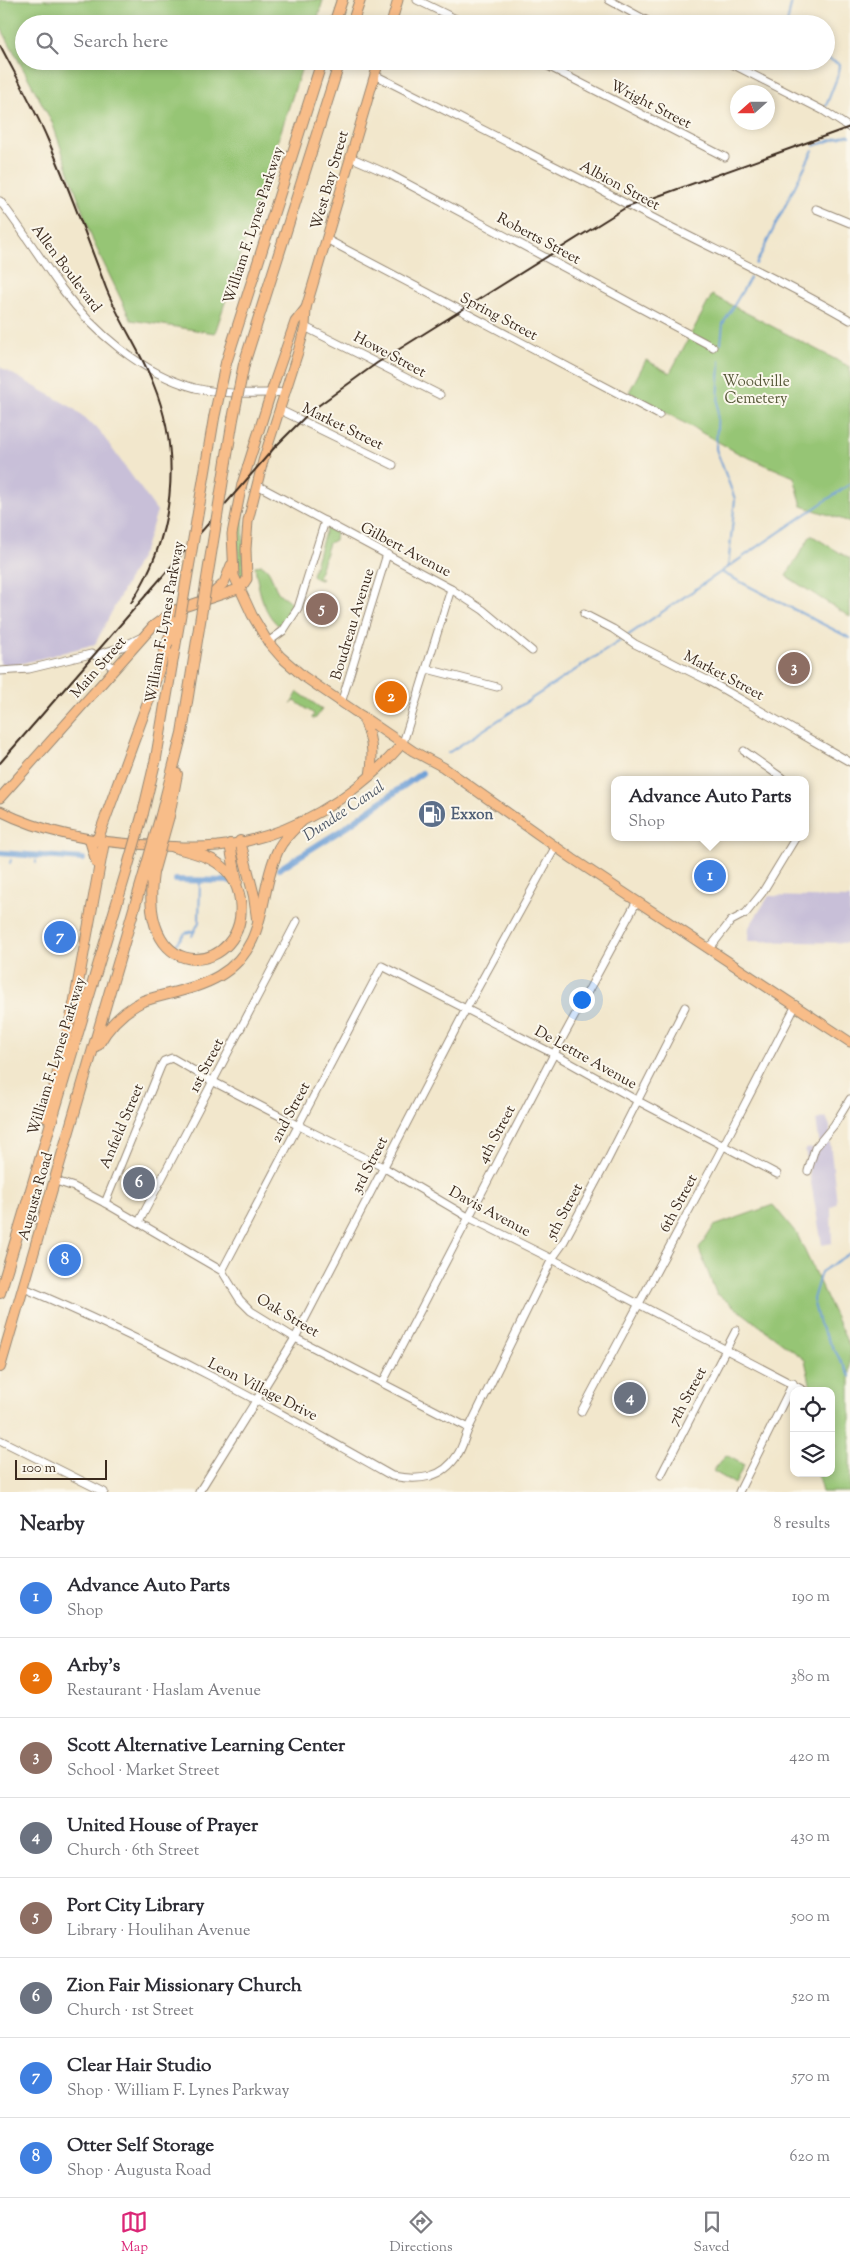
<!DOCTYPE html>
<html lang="en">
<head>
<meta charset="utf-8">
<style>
  body { margin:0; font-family:"Sorts Mill Goudy",serif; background:#f7f7f7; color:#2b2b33 }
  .controls { position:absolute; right:15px; bottom:15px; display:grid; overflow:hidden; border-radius:10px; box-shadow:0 2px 8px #0003 }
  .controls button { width:45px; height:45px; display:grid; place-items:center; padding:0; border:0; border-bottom:1px solid #e1e1e2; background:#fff; color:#2b2b33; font:25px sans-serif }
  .compass { position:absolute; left:730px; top:85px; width:45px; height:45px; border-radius:50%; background:#fff; box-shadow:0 2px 8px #0003; rotate:249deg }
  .scale { position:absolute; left:15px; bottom:12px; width:92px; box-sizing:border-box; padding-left:5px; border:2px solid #3b2a1e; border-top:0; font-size:14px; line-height:18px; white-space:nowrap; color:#3b2a1e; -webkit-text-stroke:4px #fbf7ec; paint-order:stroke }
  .you { position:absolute; left:581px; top:999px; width:18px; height:18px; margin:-12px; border:4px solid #fff; border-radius:50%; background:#1a73e8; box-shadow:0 0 0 8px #1a73e833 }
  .badge { display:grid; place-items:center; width:32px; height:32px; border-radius:50%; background:#db2777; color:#fff; font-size:16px; font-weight:700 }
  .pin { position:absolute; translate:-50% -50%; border:2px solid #fff; box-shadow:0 1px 5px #0006 }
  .popup { position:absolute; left:611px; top:776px; width:198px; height:65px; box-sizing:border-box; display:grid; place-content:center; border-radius:10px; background:#fff; filter:drop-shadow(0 1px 4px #0005); font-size:16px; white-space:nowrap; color:#7c7c81 }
  .popup b { font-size:19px; color:#2b2b33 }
  .popup::after { content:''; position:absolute; left:50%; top:100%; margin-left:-10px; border:10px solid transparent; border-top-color:#fff }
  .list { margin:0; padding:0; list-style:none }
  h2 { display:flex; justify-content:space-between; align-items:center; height:65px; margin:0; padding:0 20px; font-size:21px }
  h2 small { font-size:16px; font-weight:400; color:#7c7c81 }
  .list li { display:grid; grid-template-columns:32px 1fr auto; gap:15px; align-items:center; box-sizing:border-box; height:80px; padding:0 20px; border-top:1px solid #e1e1e2 }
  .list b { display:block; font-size:19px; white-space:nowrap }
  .list p { margin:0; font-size:16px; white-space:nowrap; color:#7c7c81 }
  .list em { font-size:16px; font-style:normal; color:#7c7c81 }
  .icon { flex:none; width:28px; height:28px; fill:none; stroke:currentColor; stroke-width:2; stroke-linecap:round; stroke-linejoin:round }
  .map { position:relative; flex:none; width:850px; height:1492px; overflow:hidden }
  .search { position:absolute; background:#fff; box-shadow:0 2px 8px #0003; left:15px; right:15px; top:15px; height:55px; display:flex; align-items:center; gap:12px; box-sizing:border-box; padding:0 18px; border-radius:28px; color:#7c7c81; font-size:19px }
  .sheet { height:705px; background:#fff }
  nav { display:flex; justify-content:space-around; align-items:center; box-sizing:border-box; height:70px; border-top:1px solid #e1e1e2; background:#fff; font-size:14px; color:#7c7c81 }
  nav a { display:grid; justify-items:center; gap:2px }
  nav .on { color:#db2777 }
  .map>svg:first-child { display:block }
  .industrial { fill:#c8bfd8 }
  .green { fill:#96c574; stroke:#687849 }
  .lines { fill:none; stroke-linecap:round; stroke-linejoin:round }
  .stream { stroke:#6a9dd5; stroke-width:2 }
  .canal { stroke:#6a9dd5; stroke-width:6 }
  .minor-casing { stroke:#968875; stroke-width:9 }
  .major-casing { stroke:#968875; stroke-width:11 }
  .highway-casing { stroke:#968875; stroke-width:12 }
  .minor { stroke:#fff; stroke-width:7 }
  .major { stroke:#f8bd89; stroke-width:9 }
  .highway { stroke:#f8bd89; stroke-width:10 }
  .rail { stroke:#3b2a1e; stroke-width:2 }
  .highway-bridge-casing { stroke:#968875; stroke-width:12; stroke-linecap:butt }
  .highway-bridge { stroke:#f8bd89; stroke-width:10 }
  .labels { text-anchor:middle; stroke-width:4; stroke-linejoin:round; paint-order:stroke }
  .street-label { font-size:15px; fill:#3b2a1e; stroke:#fbf7ec }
  .park-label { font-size:15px; fill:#565838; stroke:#fbf7ec }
  .service-label { font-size:15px; font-weight:bold; fill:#4e5e75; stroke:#fbf7ec; text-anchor:start }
  .water-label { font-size:16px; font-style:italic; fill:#4e5867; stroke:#fbf7ec }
</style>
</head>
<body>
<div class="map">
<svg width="850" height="1492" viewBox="0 0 850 1492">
  <rect width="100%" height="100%" fill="#fbf7ec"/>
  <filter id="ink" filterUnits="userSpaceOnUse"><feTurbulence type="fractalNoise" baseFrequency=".02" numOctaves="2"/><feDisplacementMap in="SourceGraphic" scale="10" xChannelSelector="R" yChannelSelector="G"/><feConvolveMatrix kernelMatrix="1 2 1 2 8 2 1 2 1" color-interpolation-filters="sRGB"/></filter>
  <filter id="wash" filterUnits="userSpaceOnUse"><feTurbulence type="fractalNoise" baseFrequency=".0096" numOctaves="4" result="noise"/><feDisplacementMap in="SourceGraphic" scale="20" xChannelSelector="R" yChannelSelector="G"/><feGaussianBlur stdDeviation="1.12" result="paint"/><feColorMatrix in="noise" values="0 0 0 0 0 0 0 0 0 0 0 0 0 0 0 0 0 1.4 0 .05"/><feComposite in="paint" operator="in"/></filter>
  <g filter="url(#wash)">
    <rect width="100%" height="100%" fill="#f2e7cc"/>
    <g class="industrial">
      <polygon points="0,367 73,408 98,429 157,511 145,548 95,644 12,666 0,664"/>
      <polygon points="769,896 850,898 850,943 748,941 749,927"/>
      <polygon points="826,1117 830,1126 830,1142 837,1203 831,1208 832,1243 822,1245 805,1149 820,1147 816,1120"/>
    </g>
    <g class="green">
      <polygon points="0,0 323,0 316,24 24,24 24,61 304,61 215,333 131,320 93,241 52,122 0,26"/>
      <polygon points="712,295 850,367 850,522 802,506 794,477 738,453 629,392 646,360 670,373"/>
      <polygon points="241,513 243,513 244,578 240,582 237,541"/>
      <polygon points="329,527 336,530 335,540 329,543 318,577 322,579 320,580 315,578 312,575 326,529"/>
      <polygon points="811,535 850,559 850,617 786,576"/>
      <path d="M 262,565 C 272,570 272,583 278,592 C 284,599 289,597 294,609 L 284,623 L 278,625 C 262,611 258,586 255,566 Z"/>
      <polygon points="298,692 322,709 316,718 313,719 312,718 314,714 295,701 291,704"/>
      <polygon points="773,1205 797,1234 850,1348 850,1492 822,1492 817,1473 831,1473 831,1450 836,1446 831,1429 831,1391 816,1391 810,1383 805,1360 716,1293 699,1249 714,1226"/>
      <polygon points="726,1455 744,1465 735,1484 713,1471"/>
    </g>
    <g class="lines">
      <g class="stream">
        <polyline points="787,24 792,0"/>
        <polyline points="826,58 839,64 838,75 826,106"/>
        <polyline points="814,146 847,135 850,136"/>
        <polyline points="756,264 813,150"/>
        <polyline points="721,343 723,324 750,278"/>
        <polyline points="720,361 716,449 735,499 728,568"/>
        <polyline points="723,573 850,638"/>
        <polyline points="627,636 850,484"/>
        <polyline points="448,753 623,639"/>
        <polyline points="36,861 36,863"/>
        <polyline points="10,863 11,860"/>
        <polyline points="192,936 199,922 200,881"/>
        <polyline points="174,947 185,933 194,931"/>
        <polyline points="850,1253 821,1272 813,1299 819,1324 850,1376"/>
      </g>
      <g class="canal">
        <polyline points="0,853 83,859"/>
        <polyline points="279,869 343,829 422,773"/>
        <polyline points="176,880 229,881"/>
      </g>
    </g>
  </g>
  <g filter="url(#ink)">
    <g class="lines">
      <defs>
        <g id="minor">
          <polyline points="417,0 466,24"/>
          <polyline points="609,0 653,24"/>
          <polyline points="538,61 725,157"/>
          <polyline points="726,61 824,111 850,128"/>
          <path d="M 375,75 L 594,186 C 677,234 767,271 850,320"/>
          <polyline points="350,157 391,175 713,347"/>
          <path d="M 0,201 C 22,229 41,260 62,289 C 94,332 141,373 195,388 C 223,395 257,394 286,392"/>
          <polyline points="816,209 850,223"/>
          <polyline points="326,239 659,415"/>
          <polyline points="305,327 440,395"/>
          <polyline points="280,410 393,465"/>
          <polyline points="257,485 451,589 483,610 532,651"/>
          <polyline points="584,614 613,629 635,644 707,680 850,762"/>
          <polyline points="268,642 283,631 298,608 325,521"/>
          <polyline points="95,655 122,647 140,638"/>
          <polyline points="427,669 497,687"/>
          <polyline points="0,671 29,669 91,654 101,658 115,669"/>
          <polyline points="342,700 387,554"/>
          <polyline points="403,743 451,589"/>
          <polyline points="744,751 785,780"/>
          <polyline points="708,947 713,944 731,921 746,913 762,893 796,837"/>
          <polyline points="808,1171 815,1148 834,1125 850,1099"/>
          <polyline points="56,1181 74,1187 105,1203 222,1271 240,1300 251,1311 295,1338 469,1428"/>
          <polyline points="105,1203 161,1066 164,1061 172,1058 212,1081 299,1126 383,1167 468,1217 552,1259 805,1391"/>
          <polyline points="139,1222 297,921"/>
          <polyline points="222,1271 382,966 554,1054 638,1101 777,1174"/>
          <path d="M 24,1288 C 151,1341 273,1408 392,1476 C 419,1481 443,1479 458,1454 C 463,1446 465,1436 469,1428 L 552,1259 L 562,1245 L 606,1163 L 685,1007"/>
          <polyline points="383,1382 554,1054 637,901"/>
          <polyline points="581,1412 718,1156 796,1005"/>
          <polyline points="0,1440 104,1492"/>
          <polyline points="661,1475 736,1330"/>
          <polyline points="199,1492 295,1338 466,1009 556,846"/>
          <polyline points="739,1492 793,1383"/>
        </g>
        <g id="major">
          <polyline points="391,24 398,0"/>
          <polyline points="306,308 295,322 275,380 242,484 232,534 234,576 252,615 268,642 281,657 303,676 413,751 443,767 573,859 850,1042"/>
          <polyline points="211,595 224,583 231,565"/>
          <path d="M 362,716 C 372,737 374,753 370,776"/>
          <polyline points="0,798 153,626 175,610 241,588 247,579 246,549 248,521 263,461 298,352 305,327 306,308 379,61"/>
          <path d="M 0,811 C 46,834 99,843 150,845 C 173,847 195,848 218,846 C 290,838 356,797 403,743"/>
        </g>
        <g id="highway">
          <polyline points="334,24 342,0"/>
          <polyline points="352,24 360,0"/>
          <polyline points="226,363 322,61"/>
          <polyline points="244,364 340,61"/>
          <polyline points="226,461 233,419"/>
          <polyline points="202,489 214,418"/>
          <polyline points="143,813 156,758 176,641"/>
          <polyline points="161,815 182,733 199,628"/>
          <polyline points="169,816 177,774"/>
          <polyline points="90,840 97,863"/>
          <polyline points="97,841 152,691 166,648"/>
          <polyline points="240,841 254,896 257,918"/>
          <polyline points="230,844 237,882"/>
          <path d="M 153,873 C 136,992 250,974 240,900 C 238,884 230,871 216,862 C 204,854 187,851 173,847"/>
          <path d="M 98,1045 C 109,1025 123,1011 143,1001 C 168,993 197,989 219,976 C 270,946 257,893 279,848 C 284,838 293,830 301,822"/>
          <polyline points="47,1118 74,1005 104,842"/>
          <polyline points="0,1293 127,869"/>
          <polyline points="0,1367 145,871"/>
        </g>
      </defs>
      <use href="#minor" class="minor-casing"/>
      <use href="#major" class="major-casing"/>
      <use href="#highway" class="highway-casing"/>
      <use href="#minor" class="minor"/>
      <use href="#major" class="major"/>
      <use href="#highway" class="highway"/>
      <g class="rail">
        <path d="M 0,45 C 16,76 34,107 48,140 C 69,188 87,238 106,288 C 119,321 140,350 153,383 C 183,456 174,537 131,603"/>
        <polyline points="0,763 275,447 311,411 377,363 625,208 850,127"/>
      </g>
      <defs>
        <g id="highway-bridge">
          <polyline points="214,418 226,363"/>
          <polyline points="233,419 244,364"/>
          <polyline points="199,628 226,461"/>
          <polyline points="176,641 202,489"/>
          <polyline points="166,648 174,622"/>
          <polyline points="127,869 143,813"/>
          <polyline points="145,871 161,815"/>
          <polyline points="153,873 169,816"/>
        </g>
      </defs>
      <use href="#highway-bridge" class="highway-bridge-casing"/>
      <use href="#highway-bridge" class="highway-bridge"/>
    </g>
  </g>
  <defs>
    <symbol id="fuel-disc" viewBox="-11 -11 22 22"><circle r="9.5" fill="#5c6f8a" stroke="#fbf7ec"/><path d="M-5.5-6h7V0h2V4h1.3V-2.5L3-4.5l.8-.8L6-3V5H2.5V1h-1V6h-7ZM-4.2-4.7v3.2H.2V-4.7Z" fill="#fff"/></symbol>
  </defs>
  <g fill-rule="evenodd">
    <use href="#fuel-disc" x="416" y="798" width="32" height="32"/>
  </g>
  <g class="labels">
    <g class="street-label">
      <text transform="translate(651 104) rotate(27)" y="5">Wright Street</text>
      <text transform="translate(329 180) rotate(-74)" y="5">West Bay Street</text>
      <text transform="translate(620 185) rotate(28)" y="5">Albion Street</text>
      <text transform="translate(253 225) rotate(-72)" y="5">William F. Lynes Parkway</text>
      <text transform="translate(539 238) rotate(28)" y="5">Roberts Street</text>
      <text transform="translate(67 268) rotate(53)" y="5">Allen Boulevard</text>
      <text transform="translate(499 316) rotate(28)" y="5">Spring Street</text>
      <text transform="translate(390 354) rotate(28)" y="5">Howe Street</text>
      <text transform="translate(343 426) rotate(26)" y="5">Market Street</text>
      <text transform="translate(406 549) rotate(28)" y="5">Gilbert Avenue</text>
      <text transform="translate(164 622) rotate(-80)" y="5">William F. Lynes Parkway</text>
      <text transform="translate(352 624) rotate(-73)" y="5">Boudreau Avenue</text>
      <text transform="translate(98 667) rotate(-49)" y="5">Main Street</text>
      <text transform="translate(724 675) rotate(28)" y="5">Market Street</text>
      <text transform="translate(56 1056) rotate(-73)" y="5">William F. Lynes Parkway</text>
      <text transform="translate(586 1057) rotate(29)" y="5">De Lettre Avenue</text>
      <text transform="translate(206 1065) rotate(-63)" y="5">1st Street</text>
      <text transform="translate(290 1112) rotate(-62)" y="5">2nd Street</text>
      <text transform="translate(121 1126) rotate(-67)" y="5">Anfield Street</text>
      <text transform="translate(496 1134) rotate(-62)" y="5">4th Street</text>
      <text transform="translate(369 1165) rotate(-63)" y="5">3rd Street</text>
      <text transform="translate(35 1196) rotate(-74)" y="5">Augusta Road</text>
      <text transform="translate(678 1203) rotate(-62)" y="5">6th Street</text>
      <text transform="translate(490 1211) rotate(28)" y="5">Davis Avenue</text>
      <text transform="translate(564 1211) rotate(-62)" y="5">5th Street</text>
      <text transform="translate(288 1315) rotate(31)" y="5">Oak Street</text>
      <text transform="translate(263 1389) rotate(27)" y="5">Leon Village Drive</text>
      <text transform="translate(687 1396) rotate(-62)" y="5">7th Street</text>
    </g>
    <g class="park-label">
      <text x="756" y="386">Woodville<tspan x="756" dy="17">Cemetery</tspan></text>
    </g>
    <g class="service-label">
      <text x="451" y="819">Exxon</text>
    </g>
    <g class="water-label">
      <text transform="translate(343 810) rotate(-34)" y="6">Dundee Canal</text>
    </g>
  </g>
</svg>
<div class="controls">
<button><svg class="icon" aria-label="locate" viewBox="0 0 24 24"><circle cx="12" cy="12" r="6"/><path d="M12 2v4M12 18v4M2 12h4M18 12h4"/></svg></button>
<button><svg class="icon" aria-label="layers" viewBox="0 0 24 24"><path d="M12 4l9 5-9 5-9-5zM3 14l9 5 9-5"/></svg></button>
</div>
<svg class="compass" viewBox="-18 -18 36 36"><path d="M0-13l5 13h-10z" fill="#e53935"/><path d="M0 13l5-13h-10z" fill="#7c7c81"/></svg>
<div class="scale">100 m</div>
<div class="you"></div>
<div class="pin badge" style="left:710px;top:876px;background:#3f7fe0">1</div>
<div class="popup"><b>Advance Auto Parts</b>Shop</div>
<div class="pin badge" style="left:391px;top:697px;background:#e8710a">2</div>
<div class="pin badge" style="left:794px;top:668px;background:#8d6e63">3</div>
<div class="pin badge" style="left:630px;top:1398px;background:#6b7280">4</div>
<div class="pin badge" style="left:322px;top:609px;background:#8d6e63">5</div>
<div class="pin badge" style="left:139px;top:1183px;background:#6b7280">6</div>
<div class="pin badge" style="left:60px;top:937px;background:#3f7fe0">7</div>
<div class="pin badge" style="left:65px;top:1260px;background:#3f7fe0">8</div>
<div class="search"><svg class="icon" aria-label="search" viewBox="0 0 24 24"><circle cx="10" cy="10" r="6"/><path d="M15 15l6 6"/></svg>Search here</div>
</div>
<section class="sheet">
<h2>Nearby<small>8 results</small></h2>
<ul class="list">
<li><span class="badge" style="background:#3f7fe0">1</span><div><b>Advance Auto Parts</b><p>Shop</p></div><em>190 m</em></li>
<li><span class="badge" style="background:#e8710a">2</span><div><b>Arby's</b><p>Restaurant · Haslam Avenue</p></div><em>380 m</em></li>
<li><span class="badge" style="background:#8d6e63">3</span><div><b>Scott Alternative Learning Center</b><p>School · Market Street</p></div><em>420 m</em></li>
<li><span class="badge" style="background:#6b7280">4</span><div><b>United House of Prayer</b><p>Church · 6th Street</p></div><em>430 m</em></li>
<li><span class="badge" style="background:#8d6e63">5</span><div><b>Port City Library</b><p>Library · Houlihan Avenue</p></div><em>500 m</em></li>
<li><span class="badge" style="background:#6b7280">6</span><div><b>Zion Fair Missionary Church</b><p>Church · 1st Street</p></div><em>520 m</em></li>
<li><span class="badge" style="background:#3f7fe0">7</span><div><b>Clear Hair Studio</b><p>Shop · William F. Lynes Parkway</p></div><em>570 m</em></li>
<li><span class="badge" style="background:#3f7fe0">8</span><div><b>Otter Self Storage</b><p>Shop · Augusta Road</p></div><em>620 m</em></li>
</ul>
</section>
<nav>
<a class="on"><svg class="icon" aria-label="map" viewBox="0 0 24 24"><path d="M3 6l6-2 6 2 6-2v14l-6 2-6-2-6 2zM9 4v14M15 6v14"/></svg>Map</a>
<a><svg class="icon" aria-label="directions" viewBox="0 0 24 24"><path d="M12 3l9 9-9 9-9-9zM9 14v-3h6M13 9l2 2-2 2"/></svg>Directions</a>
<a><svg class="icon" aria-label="saved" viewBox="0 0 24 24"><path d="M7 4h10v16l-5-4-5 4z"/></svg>Saved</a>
</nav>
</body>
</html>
